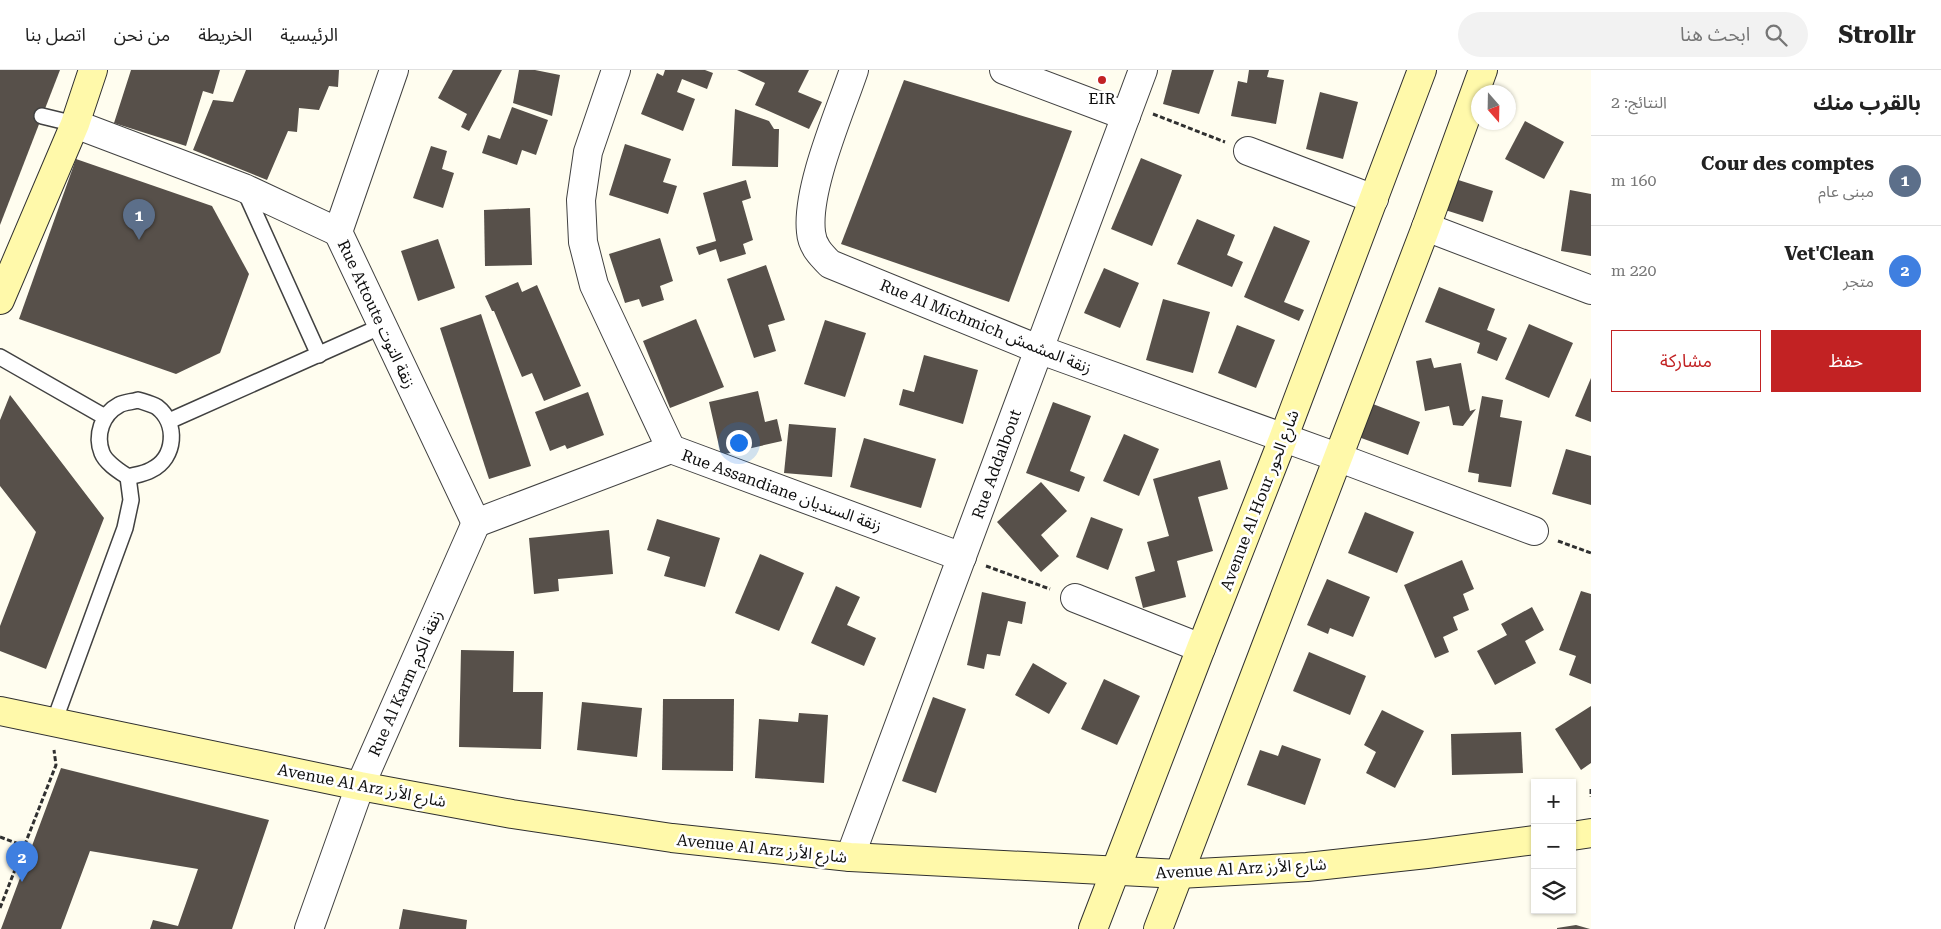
<!DOCTYPE html>
<html lang="ar">
<head>
<meta charset="utf-8">
<style>
  body { margin:0; font-family:"Roboto Serif","Noto Sans Arabic",serif; background:#f2f2f2; color:#222; direction:rtl }
  .controls { position:absolute; right:15px; bottom:15px; display:grid; overflow:hidden; border-radius:0px; box-shadow:0 1px 4px #0004 }
  .controls button { width:45px; height:45px; display:grid; place-items:center; padding:0; border:0; border-bottom:1px solid #e0e0e0; background:#fff; color:#222; font:25px sans-serif }
  .compass { position:absolute; left:1471px; top:15px; width:45px; height:45px; border-radius:50%; background:#fff; box-shadow:0 1px 4px #0004; rotate:160deg }
  .you { position:absolute; left:738px; top:372px; width:18px; height:18px; margin:-12px; border:4px solid #fff; border-radius:50%; background:#1a73e8; box-shadow:0 0 0 8px #1a73e833 }
  .badge { display:grid; place-items:center; width:32px; height:32px; border-radius:50%; background:#c22223; color:#fff; font-size:16px; font-weight:700 }
  .pin { position:absolute; translate:-50% -41px; filter:drop-shadow(0 1px 2px #0008) }
  .pin::after { content:''; position:absolute; top:26px; width:18px; height:15px; background:inherit; clip-path:polygon(0 0,100% 0,50% 100%) }
  .list { margin:0; padding:0; list-style:none }
  h2 { display:flex; justify-content:space-between; align-items:center; height:65px; margin:0; padding:0 20px; font-size:21px }
  h2 small { font-size:16px; font-weight:400; color:#767676 }
  .list li { display:grid; grid-template-columns:32px 1fr auto; gap:15px; align-items:center; box-sizing:border-box; height:90px; padding:0 20px; border-top:1px solid #e0e0e0 }
  .list b { display:block; font-size:19px; white-space:nowrap }
  .list p { margin:0; font-size:16px; white-space:nowrap; color:#767676 }
  .list em { font-size:16px; font-style:normal; color:#767676 }
  .actions { display:flex; gap:10px; padding:15px 20px }
  .actions a { flex:1; padding:11px 0; border:1px solid #c22223; border-radius:0px; text-align:center; font-size:18px; color:#c22223 }
  .actions .main { background:#c22223; color:#fff }
  .icon { flex:none; width:28px; height:28px; fill:none; stroke:currentColor; stroke-width:2; stroke-linecap:round; stroke-linejoin:round }
  .map { position:relative; flex:none; width:1591px; height:859px; overflow:hidden; direction:ltr }
  header { display:flex; align-items:center; gap:30px; box-sizing:border-box; height:70px; padding:0 25px; background:#fff; border-bottom:1px solid #e0e0e0 }
  header strong { font-size:24px }
  nav { display:flex; gap:28px; margin-inline-start:auto; font-size:18px }
  .search { width:350px; height:45px; background:#f2f2f2; display:flex; align-items:center; gap:12px; box-sizing:border-box; padding:0 18px; border-radius:28px; color:#767676; font-size:19px }
  main { display:flex }
  aside { flex:1; background:#fff }
  .map>svg:first-child { display:block }
  .building { fill:#57504a }
  .lines { fill:none; stroke-linecap:round; stroke-linejoin:round }
  .lane-casing { stroke:#414141; stroke-width:18 }
  .street-casing { stroke:#414141; stroke-width:30 }
  .secondary-casing { stroke:#303030; stroke-width:30 }
  .path { stroke:#303030; stroke-width:3; stroke-dasharray:5 2.5; stroke-linecap:butt }
  .lane { stroke:#fff; stroke-width:15 }
  .street { stroke:#fff; stroke-width:28 }
  .secondary { stroke:#fff9aa; stroke-width:28 }
  .poi-dot { fill:#c22223; stroke:#fff; stroke-width:2 }
  .labels { text-anchor:middle; stroke-width:5; stroke-linejoin:round; paint-order:stroke }
  .poi-label { font-size:16px; fill:#0e0e0e; stroke:#fff }
  .street-label { font-size:16px; fill:#0e0e0e; stroke:#fff }
</style>
</head>
<body>
<header>
<strong>Strollr</strong>
<div class="search"><svg class="icon" aria-label="search" viewBox="0 0 24 24"><circle cx="10" cy="10" r="6"/><path d="M15 15l6 6"/></svg>ابحث هنا</div>
<nav><a>الرئيسية</a><a>الخريطة</a><a>من نحن</a><a>اتصل بنا</a></nav>
</header>
<main>
<aside>
<h2>بالقرب منك<small>النتائج: 2</small></h2>
<ul class="list">
<li><span class="badge" style="background:#5c6f8a">1</span><div><b>Cour des comptes</b><p>مبنى عام</p></div><em>160 m</em></li>
<li><span class="badge" style="background:#3f7fe0">2</span><div><b>Vet'Clean</b><p>متجر</p></div><em>220 m</em></li>
</ul>
<div class="actions"><a class="main">حفظ</a><a>مشاركة</a></div>
</aside>
<div class="map">
<svg width="1591" height="859" viewBox="0 0 1591 859">
  <rect width="100%" height="100%" fill="#fffdef"/>
  <g class="building">
    <polygon points="0,0 60,0 0,155"/>
    <polygon points="131,0 220,0 213,24 203,21 186,76 114,53"/>
    <polygon points="246,0 339,0 338,17 329,16 319,40 299,38 297,62 288,61 267,110 193,80 213,30 233,32"/>
    <polygon points="453,0 502,0 469,61 461,57 467,44 438,28"/>
    <polygon points="519,0 535,0 560,5 552,46 513,33"/>
    <polygon points="665,0 705,0 713,3 707,19 682,9 677,22 695,29 683,61 641,44 657,3 663,6"/>
    <polygon points="737,0 809,0 798,22 822,32 809,59 755,35 765,13"/>
    <polygon points="1172,0 1214,0 1199,44 1163,34"/>
    <polygon points="1249,0 1269,0 1267,7 1284,10 1276,54 1231,46 1238,11 1247,13"/>
    <polygon points="904,10 1072,61 1009,232 841,174"/>
    <polygon points="1320,22 1358,32 1343,89 1306,79"/>
    <polygon points="512,37 548,50 536,85 522,80 517,95 482,83 488,65 500,69"/>
    <polygon points="735,39 769,51 774,59 779,59 778,97 732,96"/>
    <polygon points="1525,51 1564,72 1544,109 1505,89"/>
    <polygon points="625,74 671,89 663,112 677,116 668,144 609,125"/>
    <polygon points="431,76 447,81 442,99 454,103 443,138 413,128"/>
    <polygon points="1141,88 1182,105 1152,176 1111,159"/>
    <polygon points="76,89 212,136 249,204 220,283 176,304 19,249"/>
    <polygon points="1452,108 1493,121 1483,152 1442,139"/>
    <polygon points="746,110 751,128 742,131 753,170 743,174 746,184 720,192 716,179 699,185 696,177 716,171 703,123"/>
    <polygon points="1570,120 1591,124 1591,186 1561,181"/>
    <polygon points="530,138 532,195 485,196 484,140"/>
    <polygon points="1197,149 1235,165 1227,185 1243,192 1232,217 1177,194"/>
    <polygon points="1274,156 1310,171 1284,232 1304,240 1299,251 1244,227"/>
    <polygon points="660,168 673,211 660,216 664,230 642,237 639,229 625,233 609,184"/>
    <polygon points="438,169 455,218 418,231 401,181"/>
    <polygon points="766,195 785,250 768,255 776,281 754,288 727,209"/>
    <polygon points="1104,198 1139,213 1120,258 1084,243"/>
    <polygon points="518,212 522,222 537,215 581,316 544,331 532,303 522,307 494,241 492,241 485,226"/>
    <polygon points="1439,217 1495,239 1487,260 1507,268 1497,291 1477,283 1480,273 1425,252"/>
    <polygon points="1163,229 1210,242 1193,303 1146,290"/>
    <polygon points="481,244 531,396 489,409 440,258"/>
    <polygon points="696,249 724,317 670,338 643,271"/>
    <polygon points="825,250 866,263 845,327 804,314"/>
    <polygon points="1529,254 1573,273 1549,328 1505,309"/>
    <polygon points="1237,255 1275,270 1256,318 1218,303"/>
    <polygon points="924,285 978,300 963,354 899,335 903,319 914,322"/>
    <polygon points="1431,288 1434,298 1461,293 1470,341 1476,339 1463,356 1453,355 1449,336 1425,341 1416,291"/>
    <polygon points="1591,308 1591,352 1575,346"/>
    <polygon points="758,321 765,352 777,349 782,371 721,385 709,332"/>
    <polygon points="588,322 604,365 567,379 565,375 550,381 535,342"/>
    <polygon points="10,325 104,448 46,599 0,581 0,556 36,462 0,416 0,350"/>
    <polygon points="1482,326 1503,330 1500,347 1522,351 1511,417 1478,412 1479,404 1468,402"/>
    <polygon points="1365,331 1420,352 1408,385 1353,365"/>
    <polygon points="1053,332 1091,346 1070,401 1085,407 1079,422 1026,403"/>
    <polygon points="789,354 836,358 832,407 784,403"/>
    <polygon points="1124,364 1159,379 1139,426 1103,411"/>
    <polygon points="864,368 936,389 921,438 850,417"/>
    <polygon points="1566,379 1591,386 1591,435 1552,424"/>
    <polygon points="1220,390 1228,419 1198,427 1213,481 1177,491 1186,527 1143,538 1135,507 1155,501 1147,472 1169,466 1153,409"/>
    <polygon points="1041,412 1067,441 1041,465 1059,486 1041,502 997,452"/>
    <polygon points="1365,442 1414,462 1397,503 1348,483"/>
    <polygon points="1091,447 1123,459 1108,500 1076,487"/>
    <polygon points="657,449 720,468 705,517 664,506 670,487 647,480"/>
    <polygon points="609,460 613,504 558,509 559,521 534,524 529,468"/>
    <polygon points="760,484 804,503 779,561 735,543"/>
    <polygon points="1462,490 1474,519 1463,524 1469,540 1453,547 1458,560 1443,567 1449,582 1435,588 1404,515"/>
    <polygon points="1327,509 1370,527 1353,567 1330,558 1328,564 1307,555"/>
    <polygon points="836,516 860,527 847,555 876,568 864,596 811,573"/>
    <polygon points="1581,521 1591,524 1591,614 1569,605 1576,586 1559,580"/>
    <polygon points="982,522 1026,532 1022,554 1008,551 1000,586 987,584 984,599 967,595"/>
    <polygon points="1532,537 1544,560 1525,571 1536,593 1495,615 1477,581 1507,565 1501,554"/>
    <polygon points="461,580 514,581 513,622 543,622 541,679 459,677"/>
    <polygon points="1309,582 1366,606 1350,645 1293,621"/>
    <polygon points="1033,593 1067,613 1049,644 1015,625"/>
    <polygon points="1104,609 1140,626 1117,675 1081,659"/>
    <polygon points="933,627 966,639 936,723 902,711"/>
    <polygon points="663,629 734,629 733,701 662,700"/>
    <polygon points="582,632 642,638 637,687 577,680"/>
    <polygon points="1591,636 1591,693 1581,700 1555,659"/>
    <polygon points="1382,640 1424,661 1395,718 1366,703 1376,682 1364,675"/>
    <polygon points="799,643 828,645 824,713 755,708 759,649 798,652"/>
    <polygon points="1521,662 1523,703 1452,705 1451,664"/>
    <polygon points="1282,675 1321,689 1305,735 1247,715 1260,680 1278,686"/>
    <polygon points="61,698 269,750 232,859 150,859 153,850 178,856 198,799 90,781 61,859 1,859"/>
    <polygon points="403,839 467,850 466,859 399,859"/>
    <polygon points="1576,855 1590,859 1557,859 1557,858"/>
  </g>
  <g class="lines">
    <defs>
      <g id="lane">
        <polyline points="42,46 75,54"/>
        <polyline points="244,119 319,285"/>
        <polyline points="0,287 105,347"/>
        <path d="M 138,330 C 144,332 152,334 157,337 C 178,353 176,388 151,400 C 144,404 135,405 128,407 C 119,401 106,393 102,383 C 95,365 102,344 119,335 C 124,332 132,332 138,330 Z"/>
        <polyline points="169,351 382,256"/>
        <polyline points="54,652 125,458 131,430 128,407"/>
      </g>
      <g id="street">
        <polyline points="394,0 338,162 476,453"/>
        <polyline points="616,0 588,82 581,130 583,172 594,215 671,379 962,487"/>
        <path d="M 854,0 C 840,42 806,119 811,162 C 812,176 821,185 830,194 L 1038,279 L 1337,387 L 1534,461"/>
        <polyline points="1004,0 1126,46"/>
        <polyline points="75,54 244,118 338,162"/>
        <polyline points="1248,81 1374,129"/>
        <polyline points="1426,157 1591,220"/>
        <polyline points="476,453 671,379"/>
        <polyline points="1075,528 1201,578"/>
        <polyline points="850,787 1143,0"/>
        <polyline points="309,859 360,716 476,453"/>
      </g>
      <g id="secondary">
        <polyline points="0,230 75,54 93,0"/>
        <polyline points="0,641 360,716 512,744 672,768 850,787 1179,804 1307,797 1427,784 1535,770"/>
        <polyline points="1572,766 1591,763"/>
        <polyline points="1093,859 1201,578 1283,369 1422,0"/>
        <polyline points="1158,859 1426,157 1483,0"/>
      </g>
    </defs>
    <use href="#lane" class="lane-casing"/>
    <use href="#street" class="street-casing"/>
    <use href="#secondary" class="secondary-casing"/>
    <g class="path">
      <polyline points="1153,44 1225,72"/>
      <polyline points="1558,471 1591,483"/>
      <polyline points="986,496 1050,519"/>
      <polyline points="1591,719 1591,727"/>
      <polyline points="0,767 24,776"/>
      <polyline points="0,838 56,695 54,680"/>
    </g>
    <use href="#lane" class="lane"/>
    <use href="#street" class="street"/>
    <use href="#secondary" class="secondary"/>
  </g>
  <circle class="poi-dot" cx="1102" cy="10" r="5"/>
  <g class="labels">
    <g class="poi-label">
      <text x="1102" y="34">EIR</text>
    </g>
    <g class="street-label">
      <text transform="translate(377 244) rotate(65)" y="6">Rue Attoute زنقة التوت</text>
      <text transform="translate(986 256) rotate(22)" y="6">Rue Al Michmich زنقة المشمش</text>
      <text transform="translate(996 394) rotate(-70)" y="6">Rue Addalbout</text>
      <text transform="translate(782 420) rotate(20)" y="6">Rue Assandiane زنقة السنديان</text>
      <text transform="translate(1259 430) rotate(-69)" y="6">Avenue Al Hour شارع الحور</text>
      <text transform="translate(405 613) rotate(-66)" y="6">Rue Al Karm زنقة الكرم</text>
      <text transform="translate(362 715) rotate(11)" y="6">Avenue Al Arz شارع الأرز</text>
      <text transform="translate(762 778) rotate(6)" y="6">Avenue Al Arz شارع الأرز</text>
      <text transform="translate(1241 798) rotate(-3)" y="6">Avenue Al Arz شارع الأرز</text>
    </g>
  </g>
</svg>
<div class="controls">
<button>+</button>
<button>−</button>
<button><svg class="icon" aria-label="layers" viewBox="0 0 24 24"><path d="M12 4l9 5-9 5-9-5zM3 14l9 5 9-5"/></svg></button>
</div>
<svg class="compass" viewBox="-18 -18 36 36"><path d="M0-13l5 13h-10z" fill="#e53935"/><path d="M0 13l5-13h-10z" fill="#767676"/></svg>
<div class="you"></div>
<div class="pin badge" style="left:139px;top:170px;background:#5c6f8a">1</div>
<div class="pin badge" style="left:22px;top:812px;background:#3f7fe0">2</div>
</div>
</main>
</body>
</html>
